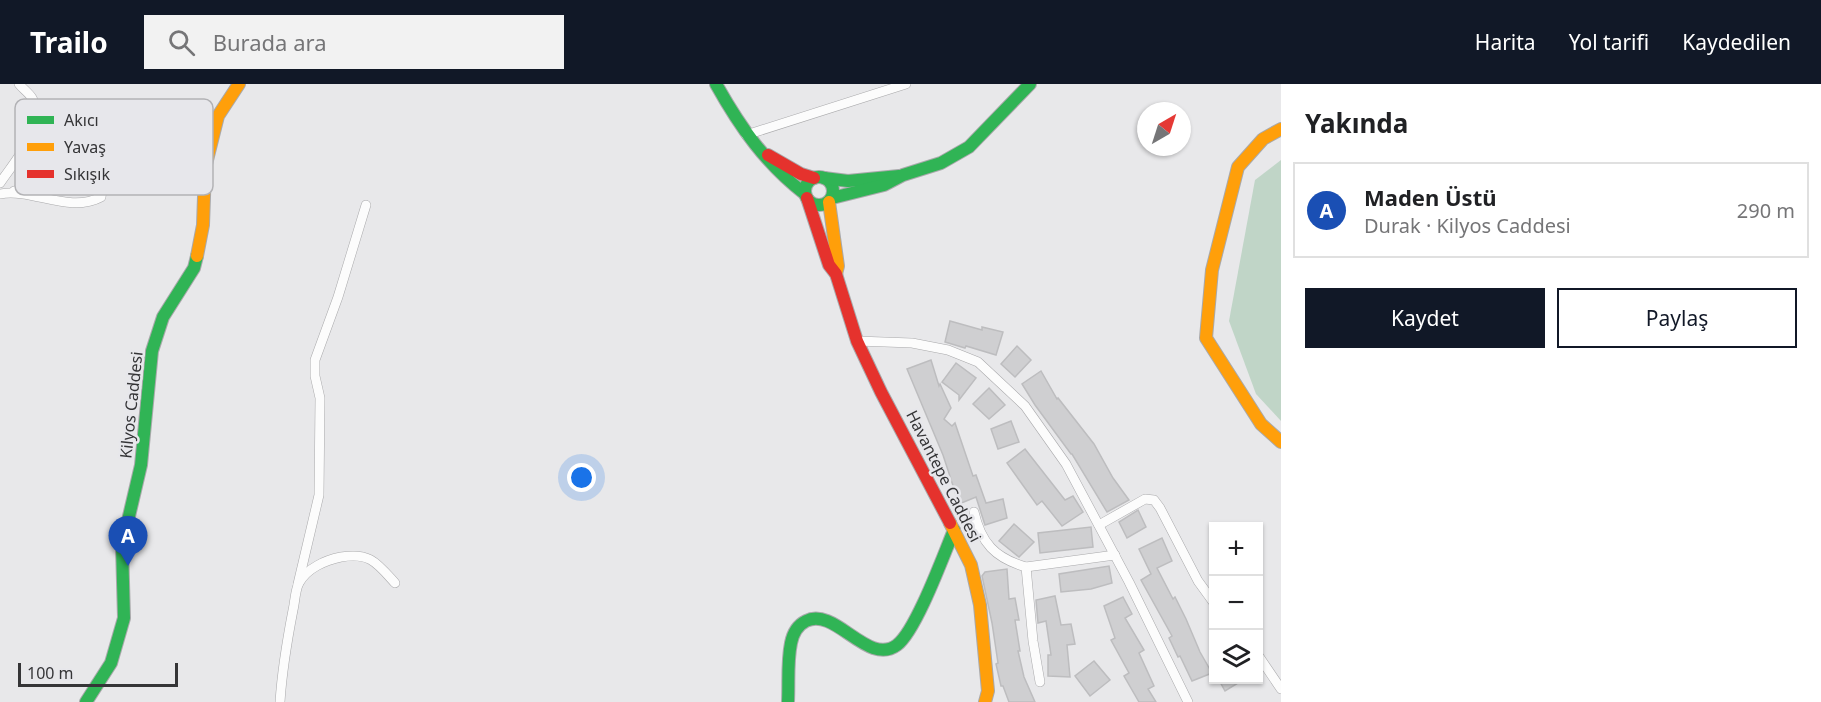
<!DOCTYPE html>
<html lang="tr">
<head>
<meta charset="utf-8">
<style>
  body { margin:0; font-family:"Noto Sans",sans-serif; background:#f2f2f2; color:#202124 }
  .controls { position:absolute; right:18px; bottom:18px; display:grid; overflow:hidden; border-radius:0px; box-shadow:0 2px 4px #0004 }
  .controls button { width:54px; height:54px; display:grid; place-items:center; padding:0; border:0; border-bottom:2px solid #e0e0e0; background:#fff; color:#202124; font:30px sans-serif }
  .compass { position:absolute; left:1137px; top:18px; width:54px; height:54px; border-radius:50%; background:#fff; box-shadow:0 2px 4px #0004; rotate:39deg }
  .scale { position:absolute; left:18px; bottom:15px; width:160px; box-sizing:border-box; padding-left:6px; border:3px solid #353537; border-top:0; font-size:16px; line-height:21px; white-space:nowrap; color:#353537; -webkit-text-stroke:4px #e7e7eb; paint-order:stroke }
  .you { position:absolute; left:582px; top:394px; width:21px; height:21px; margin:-15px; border:4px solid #fff; border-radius:50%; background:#1a73e8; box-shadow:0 0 0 9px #1a73e833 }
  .badge { display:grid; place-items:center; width:39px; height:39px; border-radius:50%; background:#111827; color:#fff; font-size:20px; font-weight:700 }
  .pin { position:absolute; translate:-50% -50px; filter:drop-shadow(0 2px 3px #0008) }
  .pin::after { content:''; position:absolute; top:32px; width:21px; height:18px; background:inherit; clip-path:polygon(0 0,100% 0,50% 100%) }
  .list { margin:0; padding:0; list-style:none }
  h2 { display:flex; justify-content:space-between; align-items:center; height:78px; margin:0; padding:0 24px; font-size:26px }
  h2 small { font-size:20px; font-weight:400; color:#757577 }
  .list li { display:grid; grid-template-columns:39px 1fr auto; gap:18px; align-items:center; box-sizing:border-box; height:96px; margin:0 12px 12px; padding:0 12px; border:2px solid #e0e0e0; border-radius:0px }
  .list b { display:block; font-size:22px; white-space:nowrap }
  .list p { margin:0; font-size:20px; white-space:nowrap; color:#757577 }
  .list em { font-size:20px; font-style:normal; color:#757577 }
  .actions { display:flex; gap:12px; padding:18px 24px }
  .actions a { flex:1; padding:14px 0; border:2px solid #111827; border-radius:0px; text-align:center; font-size:21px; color:#111827 }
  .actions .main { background:#111827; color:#fff }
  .icon { flex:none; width:33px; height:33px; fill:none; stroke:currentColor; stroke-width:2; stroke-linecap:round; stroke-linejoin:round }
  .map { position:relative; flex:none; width:1281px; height:618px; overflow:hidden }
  header { display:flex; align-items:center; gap:36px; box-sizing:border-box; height:84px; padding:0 30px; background:#111827; color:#fff }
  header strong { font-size:28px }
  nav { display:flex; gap:33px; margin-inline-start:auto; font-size:21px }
  .search { width:420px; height:54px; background:#f2f2f2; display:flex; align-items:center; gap:15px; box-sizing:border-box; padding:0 21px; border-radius:0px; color:#757577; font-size:22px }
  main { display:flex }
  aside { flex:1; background:#fff }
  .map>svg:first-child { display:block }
  .green { fill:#c0d5c7 }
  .building { fill:#cfcfd1; stroke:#bdbdbf; stroke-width:1.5 }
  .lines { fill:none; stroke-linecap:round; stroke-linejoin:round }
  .street-casing { stroke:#a9a9ab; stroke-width:10 }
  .fast-casing { stroke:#a9a9ab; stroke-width:14 }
  .slow-casing { stroke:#a9a9ab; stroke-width:14 }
  .jam-casing { stroke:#a9a9ab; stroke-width:14 }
  .street { stroke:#fcfcfc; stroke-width:9 }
  .fast { stroke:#30b455; stroke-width:12 }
  .slow { stroke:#ff9f0a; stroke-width:12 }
  .jam { stroke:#e5322d; stroke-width:12 }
  .labels { text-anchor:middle; stroke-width:5; stroke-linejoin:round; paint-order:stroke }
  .street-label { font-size:16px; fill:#353537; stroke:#e7e7eb }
  .key { fill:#e7e7eb; stroke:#b2b2b5; stroke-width:1.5 }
  .key-label { font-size:16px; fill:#353537 }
</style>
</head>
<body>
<header>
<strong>Trailo</strong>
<div class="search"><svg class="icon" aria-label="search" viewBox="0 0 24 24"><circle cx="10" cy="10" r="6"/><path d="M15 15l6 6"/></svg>Burada ara</div>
<nav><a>Harita</a><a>Yol tarifi</a><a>Kaydedilen</a></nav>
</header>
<main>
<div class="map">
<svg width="1281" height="618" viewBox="0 0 1281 618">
  <rect width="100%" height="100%" fill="#e8e8ea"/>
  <polygon class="green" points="1281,76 1281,337 1256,310 1229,237 1255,96"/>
  <g class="building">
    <polygon points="950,237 982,246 982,243 1003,248 996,271 966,262 965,264 945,258"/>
    <polygon points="1017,262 1031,276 1015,293 1001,280"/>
    <polygon points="931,276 939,302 940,300 951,324 944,335 952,342 955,339 973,392 976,391 986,419 1003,415 1007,434 985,441 976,413 959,420 943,371 907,285"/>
    <polygon points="956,279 976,294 959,316 959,311 942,298"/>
    <polygon points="1041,287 1057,315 1058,314 1094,360 1113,394 1129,416 1107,428 1072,370 1071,370 1035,321 1022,300"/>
    <polygon points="989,304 1005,321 989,335 973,320"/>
    <polygon points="1011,337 1019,358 998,365 991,345"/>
    <polygon points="1025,365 1065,416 1073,412 1083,428 1062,442 1042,417 1037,421 1007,379"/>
    <polygon points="1138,426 1146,443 1127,454 1119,438"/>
    <polygon points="1014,440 1034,458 1019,473 999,457"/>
    <polygon points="1091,443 1093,463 1040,469 1038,449"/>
    <polygon points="1162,454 1172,477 1157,484 1173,515 1175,513 1186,535 1200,568 1212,589 1192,597 1180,572 1178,573 1169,554 1172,552 1141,496 1151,490 1139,465"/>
    <polygon points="1109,482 1112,499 1091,505 1061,508 1059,490"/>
    <polygon points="1007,485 1009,515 1015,514 1019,536 1015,536 1020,567 1018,567 1024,593 1035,618 1009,618 1003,602 1001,602 996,580 998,579 992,539 982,492 985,488"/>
    <polygon points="1055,512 1061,541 1071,540 1075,560 1067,561 1070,593 1048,592 1048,571 1051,571 1046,537 1038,539 1036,516"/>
    <polygon points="1123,513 1132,530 1125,534 1144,566 1139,569 1154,602 1148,605 1156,618 1139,618 1124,592 1129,589 1111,556 1115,554 1104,522"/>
    <polygon points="1094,577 1110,596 1090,612 1075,592"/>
    <polygon points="1219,596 1243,596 1225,607"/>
  </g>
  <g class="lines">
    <defs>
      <g id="street">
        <polyline points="746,51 906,0"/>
        <path d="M 0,99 C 14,78 48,41 32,14 C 29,9 23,5 19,0"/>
        <polyline points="14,107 40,100 52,92 66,77 79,43 92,28"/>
        <path d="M 0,110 C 33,104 69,130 101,113 L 111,49 L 110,36 L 116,32 L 120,35 L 122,41 L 119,45 L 111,49"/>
        <polyline points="857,257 912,259 948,266 978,278 1025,322 1066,380 1129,498 1188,618"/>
        <path d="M 974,428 C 981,459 995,474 1026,483 L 1115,471"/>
        <polyline points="1099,441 1145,415 1154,416 1160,424 1198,497 1214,519"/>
        <polyline points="1026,483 1033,557 1040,598"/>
        <polyline points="298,500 319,411 320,314 315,292 315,276 338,213 366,121"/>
        <polyline points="1258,571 1281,605"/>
        <path d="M 280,618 C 282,587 287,557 293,526 C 295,518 295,506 299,499 C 307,484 326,476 341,473 C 370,468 377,479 395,499"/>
      </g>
      <g id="fast">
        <path d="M 716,0 C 740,43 766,80 805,110"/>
        <circle cx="819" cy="107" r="14"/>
        <polyline points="824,94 848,97 899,92"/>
        <polyline points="832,114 884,101 903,91 941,79 969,63 1030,0"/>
        <polyline points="86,618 111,579 124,534 122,462 141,381 152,267 163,233 194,184 197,172"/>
        <path d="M 788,618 C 789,598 787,578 791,559 C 793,549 798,541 806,537 C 835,522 868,583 897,561 C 916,547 944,470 954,446"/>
      </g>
      <g id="slow">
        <polyline points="1281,45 1263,55 1238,83 1212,186 1206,254 1261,340 1281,358"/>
        <polyline points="829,118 838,182 836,190"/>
        <polyline points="197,172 203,141 205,84 218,32 239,0"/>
        <polyline points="950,439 971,481 980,521 988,607 985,618"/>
      </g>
      <g id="jam">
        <polyline points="768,71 801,90 814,94"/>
        <polyline points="807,114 829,181 836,190 857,257 881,308 950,439"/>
      </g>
    </defs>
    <use href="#street" class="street-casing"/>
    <use href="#fast" class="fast-casing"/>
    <use href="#slow" class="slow-casing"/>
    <use href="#jam" class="jam-casing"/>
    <use href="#street" class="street"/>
    <use href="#fast" class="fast"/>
    <use href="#slow" class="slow"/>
    <use href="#jam" class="jam"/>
  </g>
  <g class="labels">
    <g class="street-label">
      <text transform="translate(131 321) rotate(-84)" y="6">Kilyos Caddesi</text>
      <text transform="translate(944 392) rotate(63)" y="6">Havantepe Caddesi</text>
    </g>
  </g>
  <rect x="15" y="15" width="198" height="96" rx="9" class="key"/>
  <rect x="27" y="32" width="27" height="8" fill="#30b455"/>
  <rect x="27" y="59" width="27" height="8" fill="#ff9f0a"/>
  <rect x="27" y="86" width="27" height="8" fill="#e5322d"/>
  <g class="key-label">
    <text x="64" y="42">Akıcı</text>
    <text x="64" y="69">Yavaş</text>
    <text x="64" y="96">Sıkışık</text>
  </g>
</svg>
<div class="controls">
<button>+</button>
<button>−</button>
<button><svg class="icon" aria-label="layers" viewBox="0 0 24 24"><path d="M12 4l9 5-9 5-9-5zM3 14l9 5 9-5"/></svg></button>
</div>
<svg class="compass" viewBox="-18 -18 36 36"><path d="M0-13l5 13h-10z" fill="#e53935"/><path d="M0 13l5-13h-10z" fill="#757577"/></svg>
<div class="scale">100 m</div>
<div class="you"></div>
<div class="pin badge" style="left:128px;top:482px;background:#1a4fb4">A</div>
</div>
<aside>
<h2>Yakında<small></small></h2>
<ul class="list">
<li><span class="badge" style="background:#1a4fb4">A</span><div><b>Maden Üstü</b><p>Durak · Kilyos Caddesi</p></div><em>290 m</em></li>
</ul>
<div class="actions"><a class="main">Kaydet</a><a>Paylaş</a></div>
</aside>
</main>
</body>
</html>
